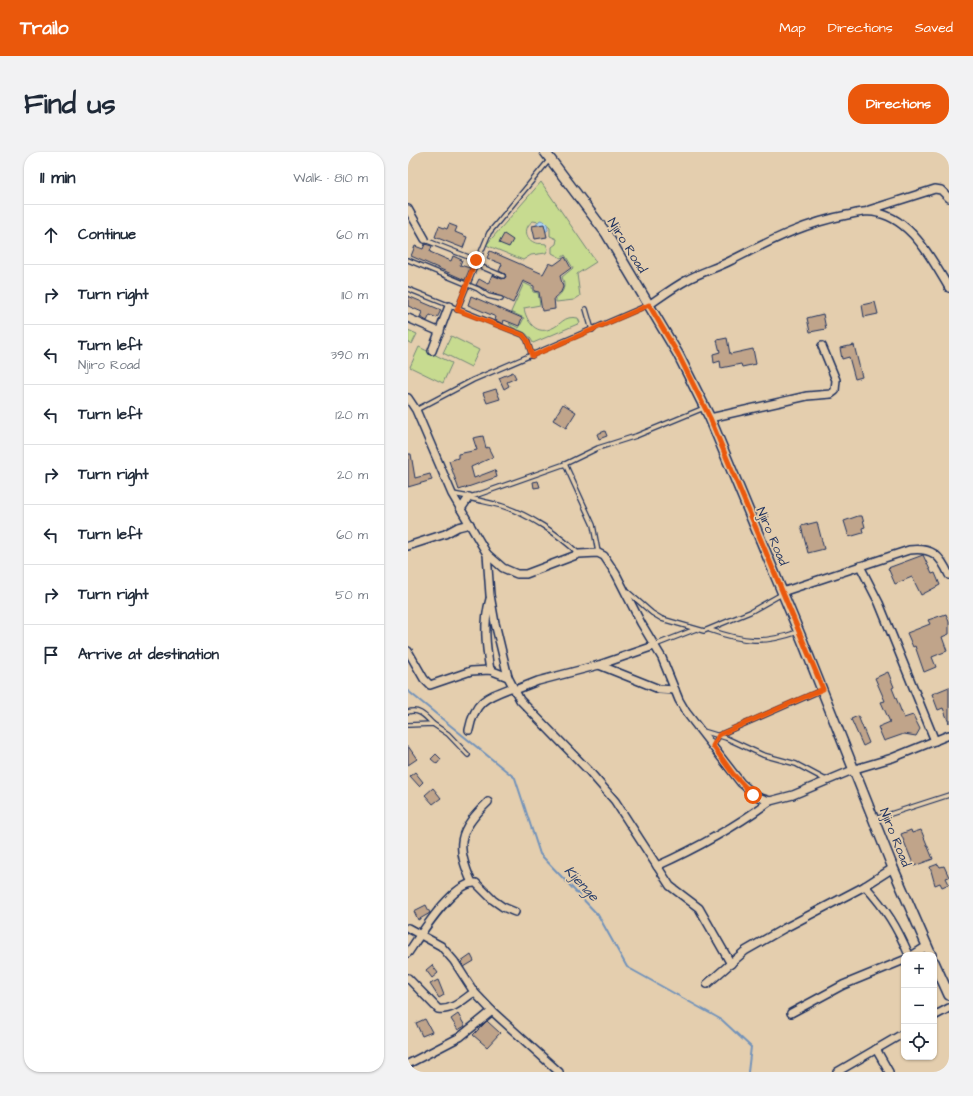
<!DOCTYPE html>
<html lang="en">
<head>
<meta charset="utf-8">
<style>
  body { margin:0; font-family:"Architects Daughter",sans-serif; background:#f2f2f3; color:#1f2937 }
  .controls { position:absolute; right:12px; bottom:12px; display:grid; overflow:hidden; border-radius:8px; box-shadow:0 1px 3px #0004 }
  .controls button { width:36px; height:36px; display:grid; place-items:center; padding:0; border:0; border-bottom:1px solid #e0e1e3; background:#fff; color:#1f2937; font:20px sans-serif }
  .stop { position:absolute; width:12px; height:12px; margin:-9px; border:3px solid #ea580c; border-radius:50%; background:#fff }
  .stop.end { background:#ea580c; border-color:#fff; box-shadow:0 1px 4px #0008 }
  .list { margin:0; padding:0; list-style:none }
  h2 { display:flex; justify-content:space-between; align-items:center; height:52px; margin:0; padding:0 16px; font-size:17px }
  h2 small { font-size:13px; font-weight:400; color:#747a83 }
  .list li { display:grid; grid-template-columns:26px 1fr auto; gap:12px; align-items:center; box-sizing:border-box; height:60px; padding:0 16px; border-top:1px solid #e0e1e3 }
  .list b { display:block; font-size:15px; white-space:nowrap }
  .list p { margin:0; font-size:13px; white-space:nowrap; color:#747a83 }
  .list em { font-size:13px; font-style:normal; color:#747a83 }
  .icon { flex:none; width:22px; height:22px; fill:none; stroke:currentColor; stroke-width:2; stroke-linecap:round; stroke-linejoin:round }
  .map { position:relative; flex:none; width:541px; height:920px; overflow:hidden; border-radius:16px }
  header { display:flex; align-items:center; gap:24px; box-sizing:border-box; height:56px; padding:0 20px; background:#ea580c; color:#fff }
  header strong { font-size:19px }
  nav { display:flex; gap:22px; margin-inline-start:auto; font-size:14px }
  .intro { display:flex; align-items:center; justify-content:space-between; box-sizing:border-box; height:96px; padding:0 24px }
  h1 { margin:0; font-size:28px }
  .button { padding:10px 18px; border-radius:16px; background:#ea580c; color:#fff; font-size:14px; font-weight:700 }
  main { display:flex; gap:24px; padding:0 24px }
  aside { flex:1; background:#fff; border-radius:16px; box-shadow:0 1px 3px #0004 }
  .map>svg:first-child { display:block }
  .green { fill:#c7db90; stroke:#718577 }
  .water { fill:#aed6f8; stroke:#7393ba }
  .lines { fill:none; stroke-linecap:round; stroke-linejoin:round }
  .stream { stroke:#7393ba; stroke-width:2 }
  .building { fill:#c0a48a; stroke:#1b2f5e }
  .lane-casing { stroke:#1b2f5e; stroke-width:6 }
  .street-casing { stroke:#1b2f5e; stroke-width:10 }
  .secondary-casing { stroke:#1b2f5e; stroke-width:12 }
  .lane { stroke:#e4ceae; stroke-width:3.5 }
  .street { stroke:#e4ceae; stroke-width:7 }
  .secondary { stroke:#e4ceae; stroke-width:9 }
  .route { stroke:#ea580c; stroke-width:5 }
  .labels { text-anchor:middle; stroke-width:3.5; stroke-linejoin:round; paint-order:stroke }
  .street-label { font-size:13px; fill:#1b2f5e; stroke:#e4ceae }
  .water-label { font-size:14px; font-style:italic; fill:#2a406d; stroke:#e4ceae }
</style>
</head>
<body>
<header>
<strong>Trailo</strong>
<nav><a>Map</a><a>Directions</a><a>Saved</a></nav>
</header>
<div class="intro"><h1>Find us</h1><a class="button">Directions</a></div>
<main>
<aside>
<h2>11 min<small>Walk · 810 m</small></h2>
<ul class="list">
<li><svg class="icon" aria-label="ahead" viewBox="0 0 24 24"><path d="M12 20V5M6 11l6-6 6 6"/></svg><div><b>Continue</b></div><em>60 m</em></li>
<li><svg class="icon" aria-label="right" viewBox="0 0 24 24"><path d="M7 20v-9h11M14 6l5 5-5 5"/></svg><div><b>Turn right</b></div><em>110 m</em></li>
<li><svg class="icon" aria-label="left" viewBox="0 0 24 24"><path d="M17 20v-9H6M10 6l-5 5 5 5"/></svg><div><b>Turn left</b><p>Njiro Road</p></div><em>390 m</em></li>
<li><svg class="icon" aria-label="left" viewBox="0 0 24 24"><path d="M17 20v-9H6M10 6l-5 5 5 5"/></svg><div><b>Turn left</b></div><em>120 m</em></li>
<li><svg class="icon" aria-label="right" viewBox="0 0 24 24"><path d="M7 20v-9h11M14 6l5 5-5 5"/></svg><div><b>Turn right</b></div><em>20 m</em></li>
<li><svg class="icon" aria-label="left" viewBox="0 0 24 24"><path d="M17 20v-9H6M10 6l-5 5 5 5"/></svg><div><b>Turn left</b></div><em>60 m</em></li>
<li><svg class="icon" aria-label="right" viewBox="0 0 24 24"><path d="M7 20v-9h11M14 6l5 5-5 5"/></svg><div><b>Turn right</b></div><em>50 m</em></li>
<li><svg class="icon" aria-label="arrive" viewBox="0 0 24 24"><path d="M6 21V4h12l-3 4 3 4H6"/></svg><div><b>Arrive at destination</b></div></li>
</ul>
</aside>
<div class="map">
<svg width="541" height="920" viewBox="0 0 541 920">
  <rect width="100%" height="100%" fill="#e4ceae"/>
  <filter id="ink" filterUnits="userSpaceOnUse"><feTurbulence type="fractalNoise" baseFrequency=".025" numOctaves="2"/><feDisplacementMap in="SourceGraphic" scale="8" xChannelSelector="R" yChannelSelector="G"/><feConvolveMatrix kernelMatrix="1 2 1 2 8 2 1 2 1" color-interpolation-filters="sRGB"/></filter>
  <g filter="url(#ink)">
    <g class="green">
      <path d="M 133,30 L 188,110 L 169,122 L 172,144 L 166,148 L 148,150 L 148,146 C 156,140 158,134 154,125 L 165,116 L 157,103 L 153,106 L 144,101 L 144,95 L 148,92 L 149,87 L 142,84 L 142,75 L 137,71 L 125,69 C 115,75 117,88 128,91 C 132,92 135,91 138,92 L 140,97 L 138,101 L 123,103 L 115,108 L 78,93 Z"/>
      <path d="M 116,131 L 124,135 L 125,140 L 130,141 L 132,153 L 116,156 C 118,168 127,183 142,177 C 154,173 155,163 170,166 L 172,171 L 125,191 C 118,175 106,181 101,171 L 111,176 L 116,166 L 103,160 Z"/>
      <polygon points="0,178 9,182 4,192 0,190"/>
      <polygon points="43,184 71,198 63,215 35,201"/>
      <polygon points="11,195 44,211 35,231 2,215"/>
    </g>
    <polygon class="water" points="132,68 136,69 139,72 140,78 136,81 126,75"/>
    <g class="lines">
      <polyline class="stream" points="0,539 107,626 132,702 190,763 219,815 314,868 343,895 340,920"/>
    </g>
    <g class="building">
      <polygon points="41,72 49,75 47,80 59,85 55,96 27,85 31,74 39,77"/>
      <polygon points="136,72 139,85 127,87 124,74"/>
      <polygon points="96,82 105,88 101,95 91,91"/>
      <polygon points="17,92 24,94 22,100 43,109 45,104 54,108 52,113 62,116 57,128 3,104 7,94 15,97"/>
      <polygon points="82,99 135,122 141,111 146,113 157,105 163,116 152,124 155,135 153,140 146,146 147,157 134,159 131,140 126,139 126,134 115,129 105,151 68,133 71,127 80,132 84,123 94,127 98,125 97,122 91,119 94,112 79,106"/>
      <polygon points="0,144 33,158 29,166 22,163 19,169 12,165 14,160 0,154"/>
      <polygon points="63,144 114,166 111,174 96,168 95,172 87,168 88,165 60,153"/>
      <polygon points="467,150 470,162 456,165 454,153"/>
      <polygon points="415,162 418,177 402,180 399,166"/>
      <polygon points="319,186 322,202 345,197 348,212 334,215 333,212 313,216 312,209 306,211 305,202 312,200 309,188"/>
      <polygon points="446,193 454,225 447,227 441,205 434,207 432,196"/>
      <polygon points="105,220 108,226 99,230 101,234 96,237 91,226"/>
      <polygon points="88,237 92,247 79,251 75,241"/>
      <polygon points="155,252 168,260 158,276 145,268"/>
      <polygon points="197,279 199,284 191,287 189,282"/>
      <polygon points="75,284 78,296 80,295 85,305 63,315 66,326 87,318 89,325 51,338 41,309 50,306 50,302 69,298 65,286"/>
      <polygon points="0,302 3,302 7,326 22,322 24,328 0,335"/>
      <polygon points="130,329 132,335 126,336 125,330"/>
      <polygon points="450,364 454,364 457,375 454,376 455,381 441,385 436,369"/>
      <polygon points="409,370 416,397 400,401 393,374"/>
      <polygon points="515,403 524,422 527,421 532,433 513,443 504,425 487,432 480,416"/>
      <polygon points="538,462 541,470 541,482 534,485 539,499 524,505 528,515 516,520 507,494 505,495 499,481 522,472 520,468"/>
      <polygon points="480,520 486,535 484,536 496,566 505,563 512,577 508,584 496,582 476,589 470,575 482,570 473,550 477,549 467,526"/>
      <polygon points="541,535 541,571 535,556 530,558 524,542"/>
      <polygon points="450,564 461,591 455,594 443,567"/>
      <polygon points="0,594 9,607 0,613"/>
      <polygon points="28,602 33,607 29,612 23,607"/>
      <polygon points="7,620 15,630 11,634 2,624"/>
      <polygon points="25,636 33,646 25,652 17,643"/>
      <polygon points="503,678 504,681 513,678 525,707 506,714 493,682"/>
      <polygon points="530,712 532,715 536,714 541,725 538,726 541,732 534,735 532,731 527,733 522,715"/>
      <polygon points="18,753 22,761 10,768 6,759"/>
      <polygon points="63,803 66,809 56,815 53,810"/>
      <polygon points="24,813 30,821 24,826 18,818"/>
      <polygon points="30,828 36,843 31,846 22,832"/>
      <polygon points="50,862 57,874 50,878 43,867"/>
      <polygon points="17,867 24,880 14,884 8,871"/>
      <polygon points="79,869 92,881 79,895 65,883"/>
    </g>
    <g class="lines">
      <defs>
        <g id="lane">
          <polyline points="17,88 68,108"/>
          <polyline points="0,108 70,137 80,144 93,147"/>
          <polyline points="67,112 95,124"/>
          <polyline points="0,137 115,183 119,188 124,204"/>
          <polyline points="178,157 184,178"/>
          <polyline points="49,158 81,81 142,7"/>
          <polyline points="8,258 65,228 240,153"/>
          <polyline points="157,312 185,373 190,400"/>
          <polyline points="45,342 61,345 69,343 157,312 190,296 228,284 296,256"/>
          <path d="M 61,346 C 72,349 84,351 94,354 C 122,363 150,382 171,402"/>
          <polyline points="220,440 244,461 254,467 296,479 342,460 374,442"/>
          <path d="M 302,478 C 336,490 356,492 390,480"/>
          <polyline points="247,493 288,477"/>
          <path d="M 0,560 C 11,556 18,565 25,572"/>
          <polyline points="0,573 25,572 40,582 60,603"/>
          <polyline points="295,579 318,586 355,603 388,612 418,628"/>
          <polyline points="305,594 311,583 414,538"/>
          <polyline points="467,667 541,643"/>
        </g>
        <g id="street">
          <polyline points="0,57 17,87"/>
          <polyline points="461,58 527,37 533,38 541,46"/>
          <path d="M 241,153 C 254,144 266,135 279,128 C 293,120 309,116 324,108 C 362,89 396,71 439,63 C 450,61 459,58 470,61 C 504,68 525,109 541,136"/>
          <polyline points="0,166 32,180"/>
          <polyline points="24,199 41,154"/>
          <polyline points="0,246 8,258 44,342 79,402 95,416 109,422 118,422 171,402 190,401 196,404 208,422 233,471 254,506 271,548 278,560 333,631 350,645 362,649 385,643 447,617 484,606 541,583"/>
          <polyline points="302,266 399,244 423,242 427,239 428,228 414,194"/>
          <polyline points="53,357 61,345"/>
          <polyline points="0,394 37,382 50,375 62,372"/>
          <polyline points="79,402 82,443 87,471 100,525 112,548 181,619 207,649 262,734 291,756 323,812"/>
          <polyline points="452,414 471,451 527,589"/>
          <path d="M 374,440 L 501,398 C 524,395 532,403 541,423"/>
          <path d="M 82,447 C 75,471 78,494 82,518"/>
          <polyline points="0,499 16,527 22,533 63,519 82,518 100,525"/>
          <polyline points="191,513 251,537 267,538"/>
          <polyline points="107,538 130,529 191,513 246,494"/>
          <path d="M 61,578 C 67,548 79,545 105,535"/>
          <path d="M 249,714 C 289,696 327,675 362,649"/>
          <path d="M 64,731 C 47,693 50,679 80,650"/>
          <path d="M 457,734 C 478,757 489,775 501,803"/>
          <polyline points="0,776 33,794 46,809 66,840 84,859 151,920"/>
          <path d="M 0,801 C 11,785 46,728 68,731 L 85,748 L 95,755 L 107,760"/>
          <polyline points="505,803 519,794"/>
          <path d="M 0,826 L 30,857 C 44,859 55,848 66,840"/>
          <polyline points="299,832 337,799 375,777 457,734 485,716"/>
          <polyline points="383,861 435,833 496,808"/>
          <polyline points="526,864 541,856"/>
          <polyline points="468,897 481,920"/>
          <polyline points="0,912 52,885 84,859"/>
          <polyline points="0,919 1,920"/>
          <polyline points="429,920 496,881"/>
        </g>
        <g id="secondary">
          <polyline points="137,0 198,81 270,202 302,266 395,490 485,716 523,803"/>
          <polyline points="526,810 541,843"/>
        </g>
      </defs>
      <use href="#lane" class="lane-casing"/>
      <use href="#street" class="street-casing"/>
      <use href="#secondary" class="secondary-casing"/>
      <use href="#lane" class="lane"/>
      <use href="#street" class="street"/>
      <use href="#secondary" class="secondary"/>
    </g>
  </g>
  <g class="lines" filter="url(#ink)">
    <polyline class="route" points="68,108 49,158 115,183 119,188 124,204 241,153 270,202 302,266 415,537 322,578 311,583 305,594 325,622 345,643"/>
  </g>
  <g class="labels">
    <g class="street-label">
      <text transform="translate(220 93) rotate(58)" y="5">Njiro Road</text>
      <text transform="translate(365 384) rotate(67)" y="5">Njiro Road</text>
      <text transform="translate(488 685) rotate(68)" y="5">Njiro Road</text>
    </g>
    <g class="water-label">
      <text transform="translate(174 731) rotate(47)" y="5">Kijenge</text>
    </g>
  </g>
</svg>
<div class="controls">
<button>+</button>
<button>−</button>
<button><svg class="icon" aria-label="locate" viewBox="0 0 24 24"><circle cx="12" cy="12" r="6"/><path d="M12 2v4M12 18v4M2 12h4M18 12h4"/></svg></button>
</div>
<div class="stop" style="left:345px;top:643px"></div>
<div class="stop end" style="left:68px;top:108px"></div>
</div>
</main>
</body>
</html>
